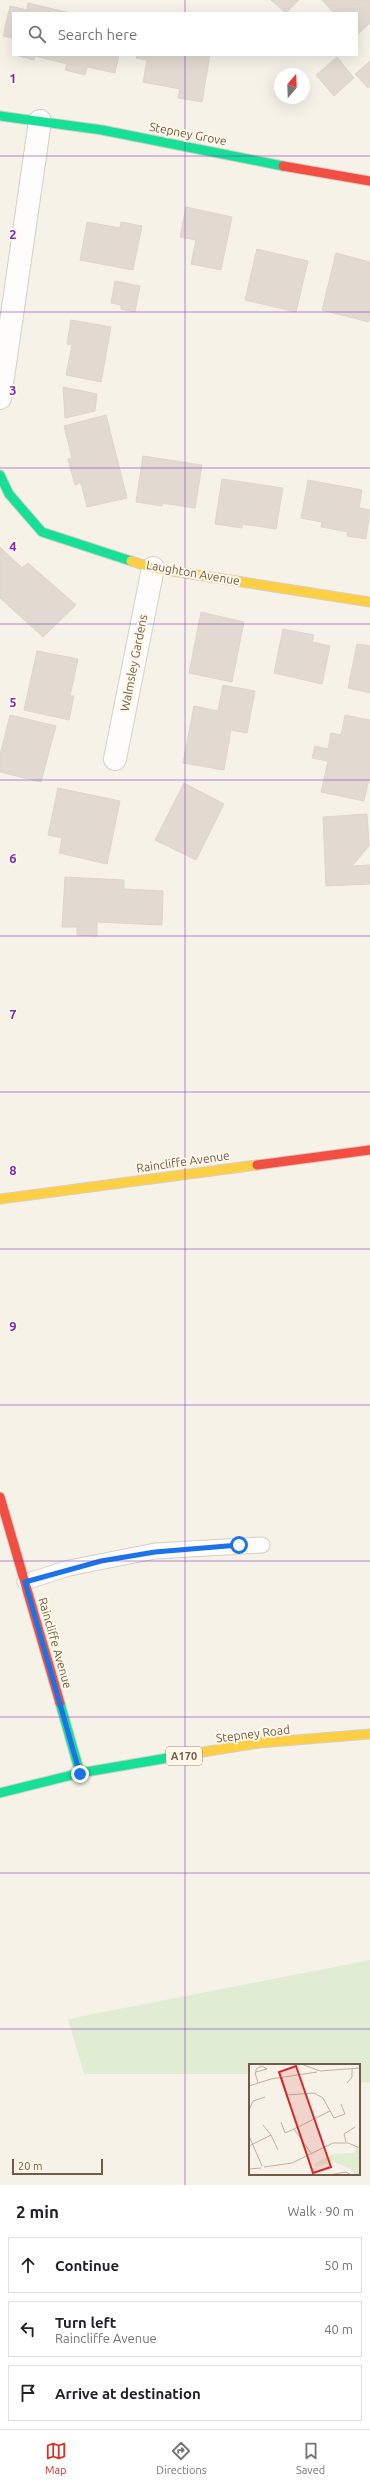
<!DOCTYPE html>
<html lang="en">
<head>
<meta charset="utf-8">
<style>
  body { margin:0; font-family:Ubuntu,sans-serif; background:#f2f2f2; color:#202124 }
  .compass { position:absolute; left:274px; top:68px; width:36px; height:36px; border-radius:50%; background:#fff; box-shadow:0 4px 16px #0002; rotate:19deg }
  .scale { position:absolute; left:12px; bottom:10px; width:91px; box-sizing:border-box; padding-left:4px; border:2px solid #735b49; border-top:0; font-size:11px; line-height:14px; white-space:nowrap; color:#735b49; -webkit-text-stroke:3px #fff8e8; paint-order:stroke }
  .stop { position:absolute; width:12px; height:12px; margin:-9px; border:3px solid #1a73e8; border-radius:50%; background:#fff }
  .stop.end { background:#1a73e8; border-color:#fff; box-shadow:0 1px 4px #0008 }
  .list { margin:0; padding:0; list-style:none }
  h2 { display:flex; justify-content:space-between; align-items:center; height:52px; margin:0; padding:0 16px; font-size:17px }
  h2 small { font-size:13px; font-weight:400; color:#757577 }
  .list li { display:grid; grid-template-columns:26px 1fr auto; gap:12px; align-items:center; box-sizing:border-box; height:56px; margin:0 8px 8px; padding:0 8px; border:1px solid #e0e0e0; border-radius:0px }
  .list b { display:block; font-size:15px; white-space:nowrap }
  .list p { margin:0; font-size:13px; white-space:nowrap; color:#757577 }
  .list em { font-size:13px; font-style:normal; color:#757577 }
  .icon { flex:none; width:22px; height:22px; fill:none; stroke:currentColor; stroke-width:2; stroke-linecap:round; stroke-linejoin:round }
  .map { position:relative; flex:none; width:370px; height:2185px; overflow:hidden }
  .search { position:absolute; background:#fff; box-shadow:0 4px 16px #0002; left:12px; right:12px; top:12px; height:44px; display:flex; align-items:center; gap:10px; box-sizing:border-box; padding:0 14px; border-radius:0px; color:#757577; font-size:15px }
  .sheet { height:244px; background:#fff }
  nav { display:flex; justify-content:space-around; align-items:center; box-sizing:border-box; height:56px; border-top:1px solid #e0e0e0; background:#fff; font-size:11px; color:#757577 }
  nav a { display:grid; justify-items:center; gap:2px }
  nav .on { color:#d93025 }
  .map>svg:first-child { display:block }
  .green { fill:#e0edd3 }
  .building { fill:#e2dad0; stroke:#dfd5ca }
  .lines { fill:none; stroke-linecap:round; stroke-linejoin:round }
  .lane-casing { stroke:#d5cfc7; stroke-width:17 }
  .street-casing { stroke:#d5cfc7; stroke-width:24 }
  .fast-casing { stroke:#d6cfc6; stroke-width:11 }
  .slow-casing { stroke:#d6cfc6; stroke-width:11 }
  .jam-casing { stroke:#d6cfc6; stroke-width:11 }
  .lane { stroke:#fefdfc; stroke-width:15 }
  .street { stroke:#fefdfc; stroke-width:22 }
  .fast { stroke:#16e098; stroke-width:9 }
  .slow { stroke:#ffcf43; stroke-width:9 }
  .jam { stroke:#f24e42; stroke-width:9 }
  .route { stroke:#1a73e8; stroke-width:5 }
  .grid { fill:none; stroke:#7b2cbf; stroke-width:1; stroke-opacity:0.55 }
  .labels { text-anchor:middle; stroke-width:4; stroke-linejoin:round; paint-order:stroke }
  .shield { fill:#fff8e8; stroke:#9d8a79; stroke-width:1 }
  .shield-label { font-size:11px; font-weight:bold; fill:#735b49 }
  .street-label { font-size:12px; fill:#735b49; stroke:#fff8e8 }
  .inset-road { fill:none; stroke:#beb1a3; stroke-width:1 }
  .view { fill:#d62828; fill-opacity:0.15; stroke:#d62828; stroke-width:2 }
  .inset-edge { fill:none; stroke:#735b49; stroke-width:2 }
  .grid-label { font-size:13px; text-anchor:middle; font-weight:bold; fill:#7b2cbf; stroke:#fff8e8; stroke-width:4; stroke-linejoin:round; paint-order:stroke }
</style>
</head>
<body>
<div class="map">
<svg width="370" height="2185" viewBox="0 0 370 2185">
  <rect width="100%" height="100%" fill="#f6f2e8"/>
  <polygon class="green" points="370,1960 370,2083 359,2082 359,2065 250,2065 250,2074 84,2074 68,2019"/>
  <g class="building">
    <polygon points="271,0 299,0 286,13"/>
    <polygon points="322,0 370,0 370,23 357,35 357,13 334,13"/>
    <polygon points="28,3 70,13 13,13 13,38 3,36 10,6 27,10"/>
    <polygon points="15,55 119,55 115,73 87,67 85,75 65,70 67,64 35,56 34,60"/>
    <polygon points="137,55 210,55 202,102 178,98 180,89 143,82 147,60 136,58"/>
    <polygon points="337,57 354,78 334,96 316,75"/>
    <polygon points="370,61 370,86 368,88 355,74"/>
    <polygon points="186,207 232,217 221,270 191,264 196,240 180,237"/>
    <polygon points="87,222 120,228 121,222 142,226 133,270 80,260"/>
    <polygon points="257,249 308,261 296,312 245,300"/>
    <polygon points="336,253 370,262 369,322 322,310"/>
    <polygon points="115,281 140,286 135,312 121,309 121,305 111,303"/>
    <polygon points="71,320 111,327 101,382 66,375 72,345 67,344"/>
    <polygon points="63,387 97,394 95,411 65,418"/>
    <polygon points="106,415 127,498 87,507 81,483 75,485 68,459 72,458 64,426"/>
    <polygon points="143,456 202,465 195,508 162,503 162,506 136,502"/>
    <polygon points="222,479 283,488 276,529 242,524 242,528 215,524"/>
    <polygon points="308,480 362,490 359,508 370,510 366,539 347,536 348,532 321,527 322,522 301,518"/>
    <polygon points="0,547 22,568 28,563 76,605 43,637 0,598"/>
    <polygon points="201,612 244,622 232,682 189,673"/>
    <polygon points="283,629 314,635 312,642 330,646 322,684 274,673"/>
    <polygon points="357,644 370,646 370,693 348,688"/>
    <polygon points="37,651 78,659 70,696 74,696 69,720 24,710"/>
    <polygon points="223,685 255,691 247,733 231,730 224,770 183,763 194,706 218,711"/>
    <polygon points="10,715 56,726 41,782 0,772 0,755"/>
    <polygon points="345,715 370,720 370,775 364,801 321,792 328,761 312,758 315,746 328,749 331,733 341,735"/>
    <polygon points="184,783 224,804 196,860 155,840"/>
    <polygon points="58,788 120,801 107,864 59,853 62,838 48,835"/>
    <polygon points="367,814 369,846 352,866 370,865 370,884 326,886 323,817"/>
    <polygon points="65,877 124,880 124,889 163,891 162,925 97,922 97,936 77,935 77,927 62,927"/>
  </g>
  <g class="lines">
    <defs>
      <polyline id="lane" points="25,1582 69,1568 155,1551 262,1545"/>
      <g id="street">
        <polyline points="0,398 40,121"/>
        <polyline points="115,759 153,568"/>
      </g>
      <g id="fast">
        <polyline points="0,116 102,130 283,166"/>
        <polyline points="0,475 9,494 42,532 131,561"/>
        <polyline points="60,1703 80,1773"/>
        <polyline points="0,1793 80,1773 191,1754"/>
      </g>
      <g id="slow">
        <polyline points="131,561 153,568 370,602"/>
        <polyline points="0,1199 257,1165"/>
        <polyline points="191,1754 259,1743 370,1734"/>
      </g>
      <g id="jam">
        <polyline points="283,166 370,181"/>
        <polyline points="257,1165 370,1150"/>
        <polyline points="0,1497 60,1703"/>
      </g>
    </defs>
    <use href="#lane" class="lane-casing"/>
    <use href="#street" class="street-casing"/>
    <use href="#fast" class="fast-casing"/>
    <use href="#slow" class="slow-casing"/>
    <use href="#jam" class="jam-casing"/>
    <use href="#lane" class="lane"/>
    <use href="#street" class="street"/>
    <use href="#fast" class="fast"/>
    <use href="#slow" class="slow"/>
    <use href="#jam" class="jam"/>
  </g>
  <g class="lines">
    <polyline class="route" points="80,1774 25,1582 101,1561 155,1552 239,1545"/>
  </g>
  <path class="grid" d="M 185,0 L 185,13M 185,55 L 185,2185M 0,156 L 370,156M 0,312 L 370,312M 0,468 L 370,468M 0,624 L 370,624M 0,780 L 370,780M 0,936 L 370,936M 0,1092 L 370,1092M 0,1249 L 370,1249M 0,1405 L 370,1405M 0,1561 L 370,1561M 0,1717 L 370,1717M 0,1873 L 370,1873M 0,2029 L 370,2029"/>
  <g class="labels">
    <rect class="shield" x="166" y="1747" width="36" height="18" rx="3"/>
    <g class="shield-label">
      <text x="184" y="1760">A170</text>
    </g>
    <g class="street-label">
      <text transform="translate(188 134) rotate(11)" y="4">Stepney Grove</text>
      <text transform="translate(193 573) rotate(10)" y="4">Laughton Avenue</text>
      <text transform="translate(134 663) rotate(-79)" y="4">Walmsley Gardens</text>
      <text transform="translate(183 1162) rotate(-8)" y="4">Raincliffe Avenue</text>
      <text transform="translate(55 1643) rotate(74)" y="4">Raincliffe Avenue</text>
      <text transform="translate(253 1734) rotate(-7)" y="4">Stepney Road</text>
    </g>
  </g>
  <g transform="translate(249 2064)">
    <rect width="111" height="111" fill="#f6f2e8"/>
    <path d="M 107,83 L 111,86 L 111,111 L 106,111 L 102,105 L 85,98 L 66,103 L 65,100 L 84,90 L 105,89 Z" fill="#e0edd3"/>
    <path class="inset-road" d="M 52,0 L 71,7 L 111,4M 7,8 L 18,5 L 13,2 L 7,5 L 7,8 L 6,9 L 7,12 L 9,19M 33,13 L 38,31 L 65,29 L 74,34 L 85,54 L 96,50 L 92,40M 98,19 L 103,13 L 103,4M 0,22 L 22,15 L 68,8M 0,46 L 4,37 L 16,33M 32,58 L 36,69 L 45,65M 14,61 L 22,71M 0,72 L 13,102M 97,78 L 95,70 L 106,63M 0,82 L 22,71 L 29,86M 62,89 L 45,65 L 81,47M 15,103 L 43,99 L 84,79 L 99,79 L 111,84M 0,105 L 12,104M 80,111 L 97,108 L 102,111"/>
    <path class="view" d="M 47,2 L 82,103 L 64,109 L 30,8 Z"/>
    <rect width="111" height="111" class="inset-edge"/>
  </g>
  <g class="grid-label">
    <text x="13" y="83">1</text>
    <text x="13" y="239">2</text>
    <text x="13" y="395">3</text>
    <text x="13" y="551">4</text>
    <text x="13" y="707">5</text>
    <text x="13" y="863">6</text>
    <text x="13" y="1019">7</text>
    <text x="13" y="1175">8</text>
    <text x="13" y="1331">9</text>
  </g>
</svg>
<svg class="compass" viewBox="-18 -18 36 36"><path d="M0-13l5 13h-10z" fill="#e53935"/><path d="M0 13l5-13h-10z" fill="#757577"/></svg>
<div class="scale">20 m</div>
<div class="stop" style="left:239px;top:1545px"></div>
<div class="stop end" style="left:80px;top:1774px"></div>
<div class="search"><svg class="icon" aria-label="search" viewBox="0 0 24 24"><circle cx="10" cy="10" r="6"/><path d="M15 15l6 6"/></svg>Search here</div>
</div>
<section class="sheet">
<h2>2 min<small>Walk · 90 m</small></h2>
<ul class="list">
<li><svg class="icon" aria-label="ahead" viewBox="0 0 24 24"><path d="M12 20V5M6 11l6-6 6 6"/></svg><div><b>Continue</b></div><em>50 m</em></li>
<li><svg class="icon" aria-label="left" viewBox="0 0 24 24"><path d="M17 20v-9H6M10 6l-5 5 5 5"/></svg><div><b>Turn left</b><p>Raincliffe Avenue</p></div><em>40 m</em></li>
<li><svg class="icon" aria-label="arrive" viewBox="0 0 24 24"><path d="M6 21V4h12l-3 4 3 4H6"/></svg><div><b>Arrive at destination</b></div></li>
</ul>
</section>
<nav>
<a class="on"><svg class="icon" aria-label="map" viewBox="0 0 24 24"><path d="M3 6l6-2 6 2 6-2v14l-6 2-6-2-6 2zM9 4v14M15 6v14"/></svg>Map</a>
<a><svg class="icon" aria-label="directions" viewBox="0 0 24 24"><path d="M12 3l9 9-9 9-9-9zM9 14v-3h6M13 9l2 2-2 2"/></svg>Directions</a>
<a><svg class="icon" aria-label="saved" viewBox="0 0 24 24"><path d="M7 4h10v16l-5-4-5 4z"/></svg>Saved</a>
</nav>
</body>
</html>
